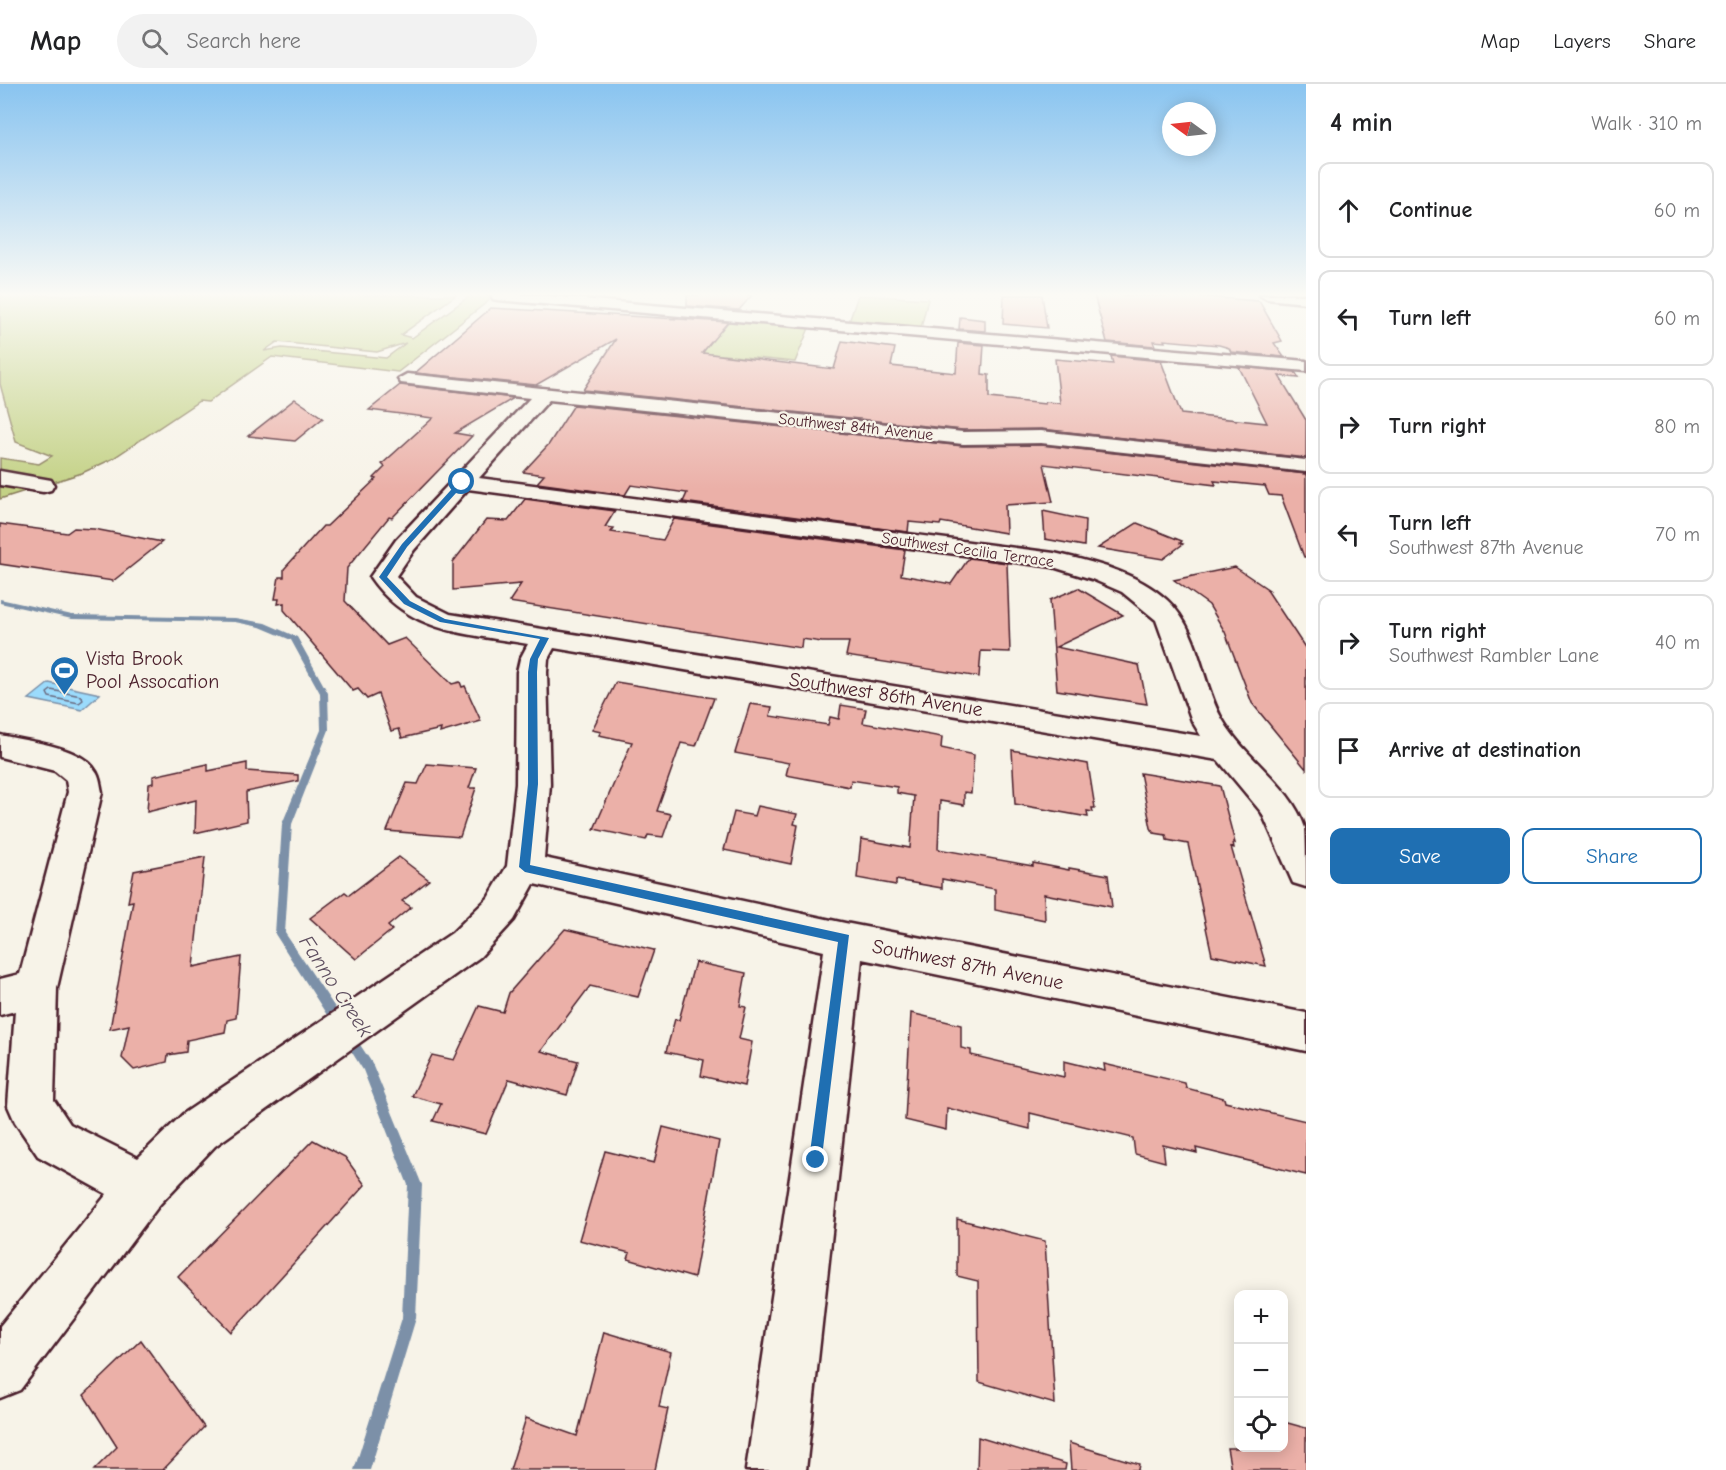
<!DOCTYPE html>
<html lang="en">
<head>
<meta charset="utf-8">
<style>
  body { margin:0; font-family:"Comic Neue",sans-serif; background:#f2f2f2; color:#202124 }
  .controls { position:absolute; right:18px; bottom:18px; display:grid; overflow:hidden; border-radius:12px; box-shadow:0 3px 15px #0003 }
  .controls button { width:54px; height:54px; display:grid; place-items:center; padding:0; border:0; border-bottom:2px solid #e0e0e0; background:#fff; color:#202124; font:30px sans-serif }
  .compass { position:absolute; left:1162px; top:18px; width:54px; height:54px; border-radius:50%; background:#fff; box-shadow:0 3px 15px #0003; rotate:285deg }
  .stop { position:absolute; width:18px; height:18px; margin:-14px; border:4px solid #1f6fb2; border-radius:50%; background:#fff }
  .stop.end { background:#1f6fb2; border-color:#fff; box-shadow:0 2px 6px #0008 }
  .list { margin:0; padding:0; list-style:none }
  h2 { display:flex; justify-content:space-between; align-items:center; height:78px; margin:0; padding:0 24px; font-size:26px }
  h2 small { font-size:20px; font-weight:400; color:#757577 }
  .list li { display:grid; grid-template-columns:39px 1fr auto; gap:18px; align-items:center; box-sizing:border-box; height:96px; margin:0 12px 12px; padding:0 12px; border:2px solid #e0e0e0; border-radius:12px }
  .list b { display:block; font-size:22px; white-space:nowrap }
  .list p { margin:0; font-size:20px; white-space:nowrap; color:#757577 }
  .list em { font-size:20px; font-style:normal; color:#757577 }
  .actions { display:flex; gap:12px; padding:18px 24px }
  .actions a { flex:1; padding:14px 0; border:2px solid #1f6fb2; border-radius:12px; text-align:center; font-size:21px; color:#1f6fb2 }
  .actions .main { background:#1f6fb2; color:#fff }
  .icon { flex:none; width:33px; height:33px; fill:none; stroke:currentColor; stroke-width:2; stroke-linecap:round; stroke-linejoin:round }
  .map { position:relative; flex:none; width:1306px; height:1386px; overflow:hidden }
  header { display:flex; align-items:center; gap:36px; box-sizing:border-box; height:84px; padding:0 30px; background:#fff; border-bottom:2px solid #e0e0e0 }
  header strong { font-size:28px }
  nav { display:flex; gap:33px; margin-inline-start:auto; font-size:21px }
  .search { width:420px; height:54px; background:#f2f2f2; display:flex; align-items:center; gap:15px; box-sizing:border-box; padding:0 21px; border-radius:33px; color:#757577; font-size:22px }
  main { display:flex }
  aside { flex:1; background:#fff }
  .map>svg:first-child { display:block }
  .green { fill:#c3d185; stroke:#867858; stroke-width:1.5; fill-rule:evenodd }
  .water { fill:#9bdbfc; stroke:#7b90a8; stroke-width:1.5 }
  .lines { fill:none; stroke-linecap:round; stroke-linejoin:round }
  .shore { stroke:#6a6a7f; stroke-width:1.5 }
  .stream { fill:#7b90a8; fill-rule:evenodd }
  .building { fill:#ebb0a8; stroke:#4a1f2b; stroke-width:1.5 }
  .street-casing { stroke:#4a1f2b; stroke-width:5 }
  .street { fill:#f7f3e8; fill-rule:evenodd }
  .route { fill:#1f6fb2 }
  .labels { text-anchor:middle; stroke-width:4.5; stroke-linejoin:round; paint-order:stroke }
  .far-street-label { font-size:16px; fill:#4a1f2b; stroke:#f7f3e8 }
  .poi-label { font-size:20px; fill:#4a1f2b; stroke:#f7f3e8; text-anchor:start }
  .street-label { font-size:20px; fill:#4a1f2b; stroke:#f7f3e8 }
  .water-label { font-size:21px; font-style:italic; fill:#5e4e5f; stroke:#f7f3e8 }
</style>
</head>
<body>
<header>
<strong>Map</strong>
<div class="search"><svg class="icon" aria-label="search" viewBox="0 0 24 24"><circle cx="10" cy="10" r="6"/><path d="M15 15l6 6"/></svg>Search here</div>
<nav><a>Map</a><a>Layers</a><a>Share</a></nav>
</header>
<main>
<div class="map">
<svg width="1306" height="1386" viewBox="0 0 1306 1386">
  <rect width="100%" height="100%" fill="#f7f3e8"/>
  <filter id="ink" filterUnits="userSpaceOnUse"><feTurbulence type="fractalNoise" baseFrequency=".0167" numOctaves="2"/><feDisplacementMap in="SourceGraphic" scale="12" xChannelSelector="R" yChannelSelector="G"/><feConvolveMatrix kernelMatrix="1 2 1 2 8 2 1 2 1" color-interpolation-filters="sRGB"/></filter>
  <g filter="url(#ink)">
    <g class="green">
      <path d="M 0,211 L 456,211 L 401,251 L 412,254 L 471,211 L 496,211 L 398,288 L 272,273 L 208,318 L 199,317 L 112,375 L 82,389 L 0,415 L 0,374 L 39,380 L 52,372 L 16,358 L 0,300 ZM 277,258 L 377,268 L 406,259 L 386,274 L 282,264 L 264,267 Z"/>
      <polygon points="858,211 928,215 921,244 849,238"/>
      <polygon points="723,236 809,244 795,278 703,269"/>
    </g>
    <polygon class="water" points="49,599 100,610 82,626 29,615"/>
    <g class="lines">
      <polygon class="shore" points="51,606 81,612 83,616 79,619 49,613 47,609"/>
      <g class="stream">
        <polygon points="0,515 72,531 235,534 265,539 297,553 328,609 329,646 292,740 285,849 342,934 344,938 342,942 338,943 334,942 275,850 282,740 321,646 320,609 291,556 260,543 235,538 72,535 0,519"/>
        <polygon points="349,949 353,950 372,979 422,1101 416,1234 370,1386 354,1386 402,1234 408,1101 363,986 343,954 345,950"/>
      </g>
    </g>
    <g class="building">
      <polygon points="687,211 752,211 739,226 687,222"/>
      <polygon points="1004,211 1042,211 1047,244 1003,240"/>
      <polygon points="1094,211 1194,212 1259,217 1282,257 1274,259 1284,273 1231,268 1229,264 1219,261 1164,256 1165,258 1153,257 1155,262 1107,258"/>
      <polygon points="491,224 728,238 702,269 834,285 842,257 895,264 891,282 956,289 958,259 984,261 982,290 989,291 989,314 1045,320 1045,318 1060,319 1055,275 1113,280 1111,272 1161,277 1181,330 1267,339 1239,283 1295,288 1299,294 1279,292 1306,336 1306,374 1041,345 963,346 583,306 616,255 536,301 415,289"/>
      <polygon points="960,233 985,236 985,247 959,245"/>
      <polygon points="400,301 514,314 455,349 472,352 392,434 389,433 347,484 345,517 387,561 405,554 452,600 460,598 462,603 465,602 481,637 440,649 441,645 402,654 399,645 391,647 378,610 367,615 358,605 353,607 284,526 284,519 278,520 279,515 275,515 279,493 284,493 284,485 323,442 327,442 376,395 374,394 385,383 382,380 433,334 369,326"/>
      <polygon points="295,315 323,334 295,357 248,352"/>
      <polygon points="574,321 963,362 1041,361 1306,390 1306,473 1304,473 1281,412 1269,411 1265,402 1214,397 1216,401 1044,380 1053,418 1005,421 1006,449 941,438 940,441 909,438 908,448 683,418 687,409 631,401 625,411 537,399 544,391 523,388 549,360"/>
      <polygon points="525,415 615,427 605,443 614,444 611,448 663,456 674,435 905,466 901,491 951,500 969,474 1007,479 1010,568 981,567 979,593 846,572 849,558 822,558 802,555 801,564 509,518 521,500 453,506 453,478 486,436 508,437"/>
      <polygon points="1043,427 1085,436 1084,462 1045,455"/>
      <polygon points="1137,439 1182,457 1180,459 1183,460 1163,475 1098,464"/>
      <polygon points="0,440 67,449 74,444 94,445 162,458 113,497 0,480"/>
      <polygon points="1235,483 1269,506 1267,506 1306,565 1306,685 1252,619 1225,548 1209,521 1174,496"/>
      <polygon points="1078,504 1123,531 1056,563 1139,581 1147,620 1057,606 1050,516"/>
      <polygon points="616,598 714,614 696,662 681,659 657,727 671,730 663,753 648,751 646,756 594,745 632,658 599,651 601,648 592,646"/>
      <polygon points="750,620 772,623 770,632 828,641 830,633 839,635 841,621 866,625 863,639 942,653 941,664 974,671 971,709 964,708 964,721 940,717 938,765 1033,782 1033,779 1069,786 1069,784 1108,791 1112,823 1044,810 1045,836 995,826 995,805 942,795 942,804 896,796 896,801 857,794 861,755 910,764 914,712 897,709 897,703 851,696 850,703 786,691 789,679 735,669"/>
      <polygon points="1012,666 1088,680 1095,724 1092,724 1093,728 1087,727 1088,733 1015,720"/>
      <polygon points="247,679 247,687 298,691 298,697 246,708 247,737 195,749 196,716 147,728 149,700 153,699 153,692 208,680 208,687"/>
      <polygon points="427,680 476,684 469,704 476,704 460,753 387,747 407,699 418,700"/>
      <polygon points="1140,689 1220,702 1235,759 1233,758 1234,764 1231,763 1266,882 1212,871 1188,760 1167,756 1166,751 1154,749 1151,744"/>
      <polygon points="758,722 797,730 794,740 798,741 791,780 724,766 734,728 755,732"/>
      <polygon points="205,773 193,883 241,873 236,934 227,936 225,948 187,956 186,968 168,971 167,978 134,986 122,974 129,941 110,945 133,817 128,818 134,787"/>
      <polygon points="399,773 429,796 402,817 411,823 388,842 392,846 356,875 310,834 345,808 349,811"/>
      <polygon points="565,845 654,866 638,913 590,902 541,967 578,977 567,1011 509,995 486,1050 433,1037 441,1020 412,1012 432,971 454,976 479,922 503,928 509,909"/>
      <polygon points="695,878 746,889 740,922 746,923 739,955 752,958 744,1002 701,992 704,976 666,968 675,935 679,936"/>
      <polygon points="911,929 961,941 961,964 971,966 971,971 1064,993 1064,977 1105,987 1104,980 1185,999 1186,1004 1224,1014 1225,1018 1306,1037 1306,1091 1196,1064 1197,1069 1163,1061 1165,1078 1135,1070 1133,1054 1030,1029 1030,1045 947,1024 946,1046 905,1036"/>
      <polygon points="663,1043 719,1057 694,1194 628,1175 630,1169 579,1156 605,1067 654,1079"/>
      <polygon points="313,1056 345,1073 365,1101 231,1248 178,1193"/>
      <polygon points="957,1135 1045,1157 1055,1320 979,1298 978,1197 957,1192"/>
      <polygon points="604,1248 671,1268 659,1323 668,1325 655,1386 510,1386 526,1334 577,1352"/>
      <polygon points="141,1256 204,1343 163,1386 94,1386 117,1363 84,1311"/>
      <polygon points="1284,1338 1306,1344 1306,1386 1231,1386 1227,1364 1284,1364"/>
      <polygon points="978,1353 1066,1380 1065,1386 977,1386"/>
      <polygon points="1069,1359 1139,1380 1138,1386 1071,1386"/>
    </g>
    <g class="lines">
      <defs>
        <g id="street">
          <polygon points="491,211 535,211 1306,277 1306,287 498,216 493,215"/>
          <polygon points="1260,211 1306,211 1306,219 1267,215"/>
          <path d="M 407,290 L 963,348 L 1041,347 L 1306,376 L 1306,388 L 1041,359 L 963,360 L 549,316 L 479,394 L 1054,469 C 1093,478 1136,488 1167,516 C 1200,546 1201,598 1222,635 C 1244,674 1291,701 1305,744 C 1306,761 1306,786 1306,803 L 1293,799 L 1262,729 L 1218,676 L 554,564 L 548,575 L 547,588 L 550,700 L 544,774 L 845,839 L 1306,929 L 1306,967 L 862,875 L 806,1386 L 746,1386 L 824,867 L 534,800 L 514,836 L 480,873 L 215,1062 L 160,1120 L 20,1306 L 0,1314 L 0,1242 L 107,1110 L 38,1072 L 15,1038 L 8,1022 L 15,927 L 0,931 L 0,895 L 20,890 L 68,708 L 66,696 L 55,687 L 0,673 L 0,651 C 26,657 80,662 95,686 C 100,692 100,700 102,708 L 57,904 L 54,1016 L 70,1040 L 138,1074 L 183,1030 L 452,849 L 488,814 L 507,782 L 516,700 L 517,588 L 520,575 L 528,560 C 466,549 409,550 370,493 L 396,456 L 530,314 L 401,299 L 398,295 ZM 468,405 L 1053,483 L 1092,495 L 1122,508 L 1156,536 L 1192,637 L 1201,652 L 450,530 L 416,513 L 396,492 L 414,466 Z"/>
          <polygon points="0,387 51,396 54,401 51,406 43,408 0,401"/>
        </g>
      </defs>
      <use href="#street" class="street-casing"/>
      <use href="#street" class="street"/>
    </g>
  </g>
  <linearGradient id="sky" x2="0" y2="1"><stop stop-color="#89c4f0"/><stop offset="0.52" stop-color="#fbfaf5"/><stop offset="1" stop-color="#fbfaf5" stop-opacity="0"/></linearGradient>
  <rect width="1306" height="405" fill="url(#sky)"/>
  <polygon class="route" points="460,396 466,398 407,463 387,493 410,517 445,535 549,554 538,575 537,588 538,700 530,781 849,851 821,1081 816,1083 809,1076 838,858 525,788 519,783 528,700 528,588 530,575 540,555 440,538 404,520 379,493 402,460"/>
  <defs>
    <symbol id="stadium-pin" viewBox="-11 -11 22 30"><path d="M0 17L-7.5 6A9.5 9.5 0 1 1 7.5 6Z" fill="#1f6fb2" stroke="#f7f3e8"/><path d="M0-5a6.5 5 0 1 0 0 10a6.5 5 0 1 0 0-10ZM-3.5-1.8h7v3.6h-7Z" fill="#fff"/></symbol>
  </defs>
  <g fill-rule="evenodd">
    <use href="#stadium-pin" x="48" y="570" width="33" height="45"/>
  </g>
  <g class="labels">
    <g class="far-street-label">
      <text transform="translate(856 342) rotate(6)" y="6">Southwest 84th Avenue</text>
      <text transform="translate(968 465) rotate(8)" y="6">Southwest Cecilia Terrace</text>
    </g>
    <g class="poi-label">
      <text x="86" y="581">Vista Brook<tspan x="86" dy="23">Pool Assocation</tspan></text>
    </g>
    <g class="street-label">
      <text transform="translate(886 610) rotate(9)" y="7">Southwest 86th Avenue</text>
      <text transform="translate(968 880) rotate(11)" y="7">Southwest 87th Avenue</text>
    </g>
    <g class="water-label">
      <text transform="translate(336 902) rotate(57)" y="7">Fanno Creek</text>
    </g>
  </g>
</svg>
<div class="controls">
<button>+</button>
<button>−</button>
<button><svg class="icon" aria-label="locate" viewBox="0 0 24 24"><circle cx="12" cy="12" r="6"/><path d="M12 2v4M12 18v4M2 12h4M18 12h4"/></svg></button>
</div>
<svg class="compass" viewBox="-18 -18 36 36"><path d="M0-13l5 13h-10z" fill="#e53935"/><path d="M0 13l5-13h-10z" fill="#757577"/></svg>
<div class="stop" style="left:462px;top:398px"></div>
<div class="stop end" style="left:816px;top:1076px"></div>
</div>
<aside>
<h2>4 min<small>Walk · 310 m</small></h2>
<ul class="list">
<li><svg class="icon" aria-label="ahead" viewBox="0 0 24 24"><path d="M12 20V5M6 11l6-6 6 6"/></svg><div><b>Continue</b></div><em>60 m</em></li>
<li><svg class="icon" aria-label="left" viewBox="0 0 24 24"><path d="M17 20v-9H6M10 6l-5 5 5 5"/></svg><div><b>Turn left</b></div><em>60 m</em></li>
<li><svg class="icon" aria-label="right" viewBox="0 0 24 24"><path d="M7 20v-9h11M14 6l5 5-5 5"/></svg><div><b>Turn right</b></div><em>80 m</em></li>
<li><svg class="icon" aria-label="left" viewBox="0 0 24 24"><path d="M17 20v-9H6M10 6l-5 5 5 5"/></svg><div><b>Turn left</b><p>Southwest 87th Avenue</p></div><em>70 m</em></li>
<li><svg class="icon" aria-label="right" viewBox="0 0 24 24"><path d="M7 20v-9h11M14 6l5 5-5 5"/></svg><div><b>Turn right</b><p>Southwest Rambler Lane</p></div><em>40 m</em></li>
<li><svg class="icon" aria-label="arrive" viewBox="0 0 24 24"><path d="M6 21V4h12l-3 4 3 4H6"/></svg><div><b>Arrive at destination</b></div></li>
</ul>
<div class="actions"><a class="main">Save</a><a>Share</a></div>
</aside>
</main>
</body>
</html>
